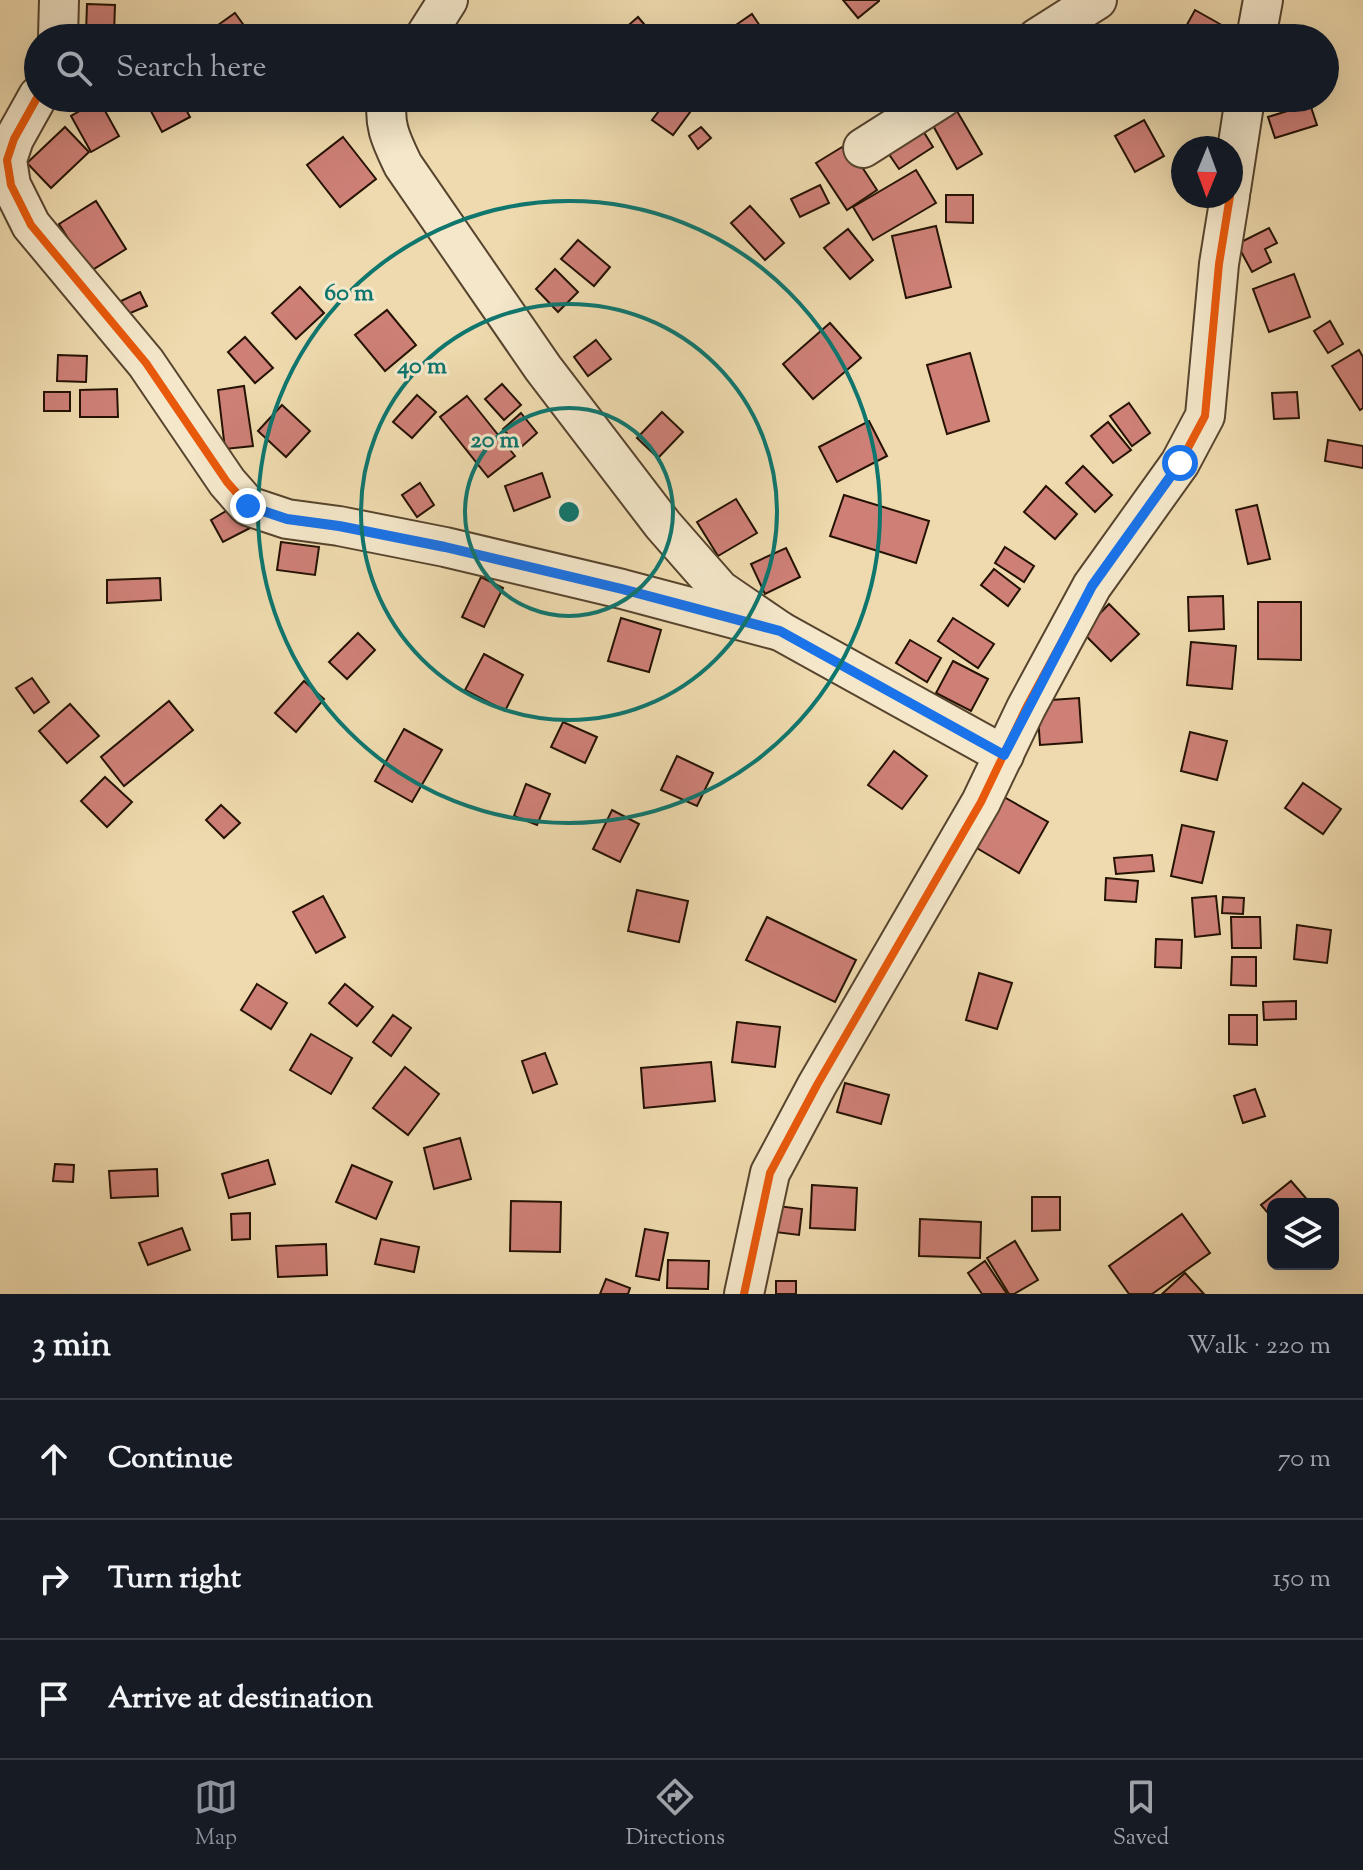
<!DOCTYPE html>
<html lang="en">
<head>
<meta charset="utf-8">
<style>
  body { margin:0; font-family:"Sorts Mill Goudy",serif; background:#20242c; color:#f1f3f6 }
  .controls { position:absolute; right:24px; bottom:24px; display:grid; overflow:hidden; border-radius:12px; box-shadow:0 8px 32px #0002 }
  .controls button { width:72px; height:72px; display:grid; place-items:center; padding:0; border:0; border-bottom:2px solid #363941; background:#171b24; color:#f1f3f6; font:40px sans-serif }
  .compass { position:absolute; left:1171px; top:136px; width:72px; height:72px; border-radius:50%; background:#171b24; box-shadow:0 8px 32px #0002; rotate:181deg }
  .stop { position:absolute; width:24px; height:24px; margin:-18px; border:6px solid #1a73e8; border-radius:50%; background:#fff }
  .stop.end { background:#1a73e8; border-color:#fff; box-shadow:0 2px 8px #0008 }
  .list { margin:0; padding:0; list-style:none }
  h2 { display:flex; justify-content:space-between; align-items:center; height:104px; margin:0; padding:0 32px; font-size:34px }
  h2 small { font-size:26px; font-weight:400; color:#9ea1a6 }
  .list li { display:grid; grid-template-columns:52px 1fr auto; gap:24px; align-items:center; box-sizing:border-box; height:120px; padding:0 32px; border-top:2px solid #363941 }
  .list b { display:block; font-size:30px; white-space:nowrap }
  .list em { font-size:26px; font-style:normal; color:#9ea1a6 }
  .icon { flex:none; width:44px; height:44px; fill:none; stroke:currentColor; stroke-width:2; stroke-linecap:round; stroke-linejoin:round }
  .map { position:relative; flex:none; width:1363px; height:1294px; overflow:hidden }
  .search { position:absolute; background:#171b24; box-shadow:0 8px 32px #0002; left:24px; right:24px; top:24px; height:88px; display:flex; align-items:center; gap:20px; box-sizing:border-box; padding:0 28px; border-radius:44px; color:#9ea1a6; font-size:30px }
  .sheet { height:464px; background:#171b24 }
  nav { display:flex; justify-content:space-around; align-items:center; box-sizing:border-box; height:112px; border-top:2px solid #363941; background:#171b24; font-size:22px; color:#9ea1a6 }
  nav a { display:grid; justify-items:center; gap:4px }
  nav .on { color:#8c9099 }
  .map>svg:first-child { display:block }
  .building { fill:#ce8077; stroke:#251203; stroke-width:2 }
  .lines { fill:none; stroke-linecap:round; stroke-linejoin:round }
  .street-casing { stroke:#57442e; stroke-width:42 }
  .street { stroke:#f4e7ca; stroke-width:38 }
  .cycleway-casing { stroke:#f4e7ca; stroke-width:13 }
  .cycleway { stroke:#e8590c; stroke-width:8 }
  .route { stroke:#1a73e8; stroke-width:10 }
  .ring { fill:none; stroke:#0f766e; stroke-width:4 }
  .centre { fill:#0f766e; stroke:#f4e7ca; stroke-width:4 }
  .ring-label { font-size:24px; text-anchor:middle; font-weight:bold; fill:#0f766e; stroke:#f4e7ca; stroke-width:6; stroke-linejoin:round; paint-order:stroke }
</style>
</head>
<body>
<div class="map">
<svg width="1363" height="1294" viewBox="0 0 1363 1294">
  <rect width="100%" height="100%" fill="#eedaae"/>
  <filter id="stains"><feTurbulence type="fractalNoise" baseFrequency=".0025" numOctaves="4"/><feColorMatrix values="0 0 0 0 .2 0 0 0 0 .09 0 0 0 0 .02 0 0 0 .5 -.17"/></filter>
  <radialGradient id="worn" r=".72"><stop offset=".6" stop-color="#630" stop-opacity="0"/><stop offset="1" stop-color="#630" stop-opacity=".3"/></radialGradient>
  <g class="building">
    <polygon points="843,0 879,0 879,1 858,18"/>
    <polygon points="87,4 115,5 114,34 86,33"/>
    <polygon points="1195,10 1227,28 1221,38 1198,38 1184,30"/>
    <polygon points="235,13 253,38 200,38"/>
    <polygon points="752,14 768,38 726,38 723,34"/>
    <polygon points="638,17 656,38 614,38"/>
    <polygon points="144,98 180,98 190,117 162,132"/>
    <polygon points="669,98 696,98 699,100 673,135 652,120"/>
    <polygon points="99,100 119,136 91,152 71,116"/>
    <polygon points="1310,104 1317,125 1275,138 1268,117"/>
    <polygon points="954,106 982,154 957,169 930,120"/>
    <polygon points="1144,120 1164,156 1135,172 1115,136"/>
    <polygon points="917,121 933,147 899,169 882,144"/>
    <polygon points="65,127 89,152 51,188 27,163"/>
    <polygon points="701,127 711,138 698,149 689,136"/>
    <polygon points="343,137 376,179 340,207 307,165"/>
    <polygon points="847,144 877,190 847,210 816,163"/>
    <polygon points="916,170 936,203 873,240 853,207"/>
    <polygon points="820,185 829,203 800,217 791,199"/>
    <polygon points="946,195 973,195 973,223 946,222"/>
    <polygon points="96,201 126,249 89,272 59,224"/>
    <polygon points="750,206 784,243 765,260 731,223"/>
    <polygon points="936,226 951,287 906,298 892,236"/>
    <polygon points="1269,228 1277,243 1265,249 1271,262 1252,272 1237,244"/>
    <polygon points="848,229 873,260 850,279 824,248"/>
    <polygon points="578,240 610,267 594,286 561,259"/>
    <polygon points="555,269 578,292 558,312 536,289"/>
    <polygon points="1294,274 1310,317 1269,332 1253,289"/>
    <polygon points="300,287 324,313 296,339 272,313"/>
    <polygon points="140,292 147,306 128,314 121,301"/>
    <polygon points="387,310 416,345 385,371 355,335"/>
    <polygon points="1330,321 1343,344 1328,353 1314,331"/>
    <polygon points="830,323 861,358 813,399 783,364"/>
    <polygon points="245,337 273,368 255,383 228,352"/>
    <polygon points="596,340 611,359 588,376 574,357"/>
    <polygon points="1359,350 1363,357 1363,408 1360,410 1332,366"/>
    <polygon points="970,353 989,421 947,434 927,365"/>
    <polygon points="58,355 87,356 86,382 57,381"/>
    <polygon points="502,384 521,405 504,420 485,399"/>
    <polygon points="244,386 253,446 225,449 218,390"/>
    <polygon points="117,389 118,417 80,417 80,390"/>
    <rect x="44" y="392" width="26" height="19"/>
    <polygon points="1297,392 1299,418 1274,419 1272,393"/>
    <polygon points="417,395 436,412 412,438 393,422"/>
    <polygon points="467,396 515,456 488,477 440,417"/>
    <polygon points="1129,403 1150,433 1132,446 1110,416"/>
    <polygon points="282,405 310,431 286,457 258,431"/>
    <polygon points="662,412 683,432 658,458 637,438"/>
    <polygon points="521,413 537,433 520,448 503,429"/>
    <polygon points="869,421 887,456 837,482 819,447"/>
    <polygon points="1108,422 1131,450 1113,463 1091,436"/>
    <polygon points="1328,440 1363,446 1363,468 1325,461"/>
    <polygon points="1083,466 1112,495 1095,512 1066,483"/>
    <polygon points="542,473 550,497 514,511 505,486"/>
    <polygon points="420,483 434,505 417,517 402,495"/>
    <polygon points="1046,486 1077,514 1055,539 1024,512"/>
    <polygon points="844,495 929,521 916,563 830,536"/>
    <polygon points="736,499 757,533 718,556 697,522"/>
    <polygon points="236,505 250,528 223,542 211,520"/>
    <polygon points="1257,505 1270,559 1248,564 1236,510"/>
    <polygon points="281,542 319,547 315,575 277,570"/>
    <polygon points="1005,547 1034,566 1024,582 995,563"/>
    <polygon points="786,548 800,577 765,594 751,564"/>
    <polygon points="994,569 1020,589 1008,606 981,585"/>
    <polygon points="481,577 503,588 484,627 462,617"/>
    <polygon points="160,578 161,600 107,603 107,580"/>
    <polygon points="1223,596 1224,629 1189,631 1188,597"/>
    <polygon points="1258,602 1301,602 1301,660 1258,659"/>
    <polygon points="1109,604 1139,634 1111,661 1082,632"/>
    <polygon points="621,618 661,630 649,672 608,661"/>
    <polygon points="953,618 994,644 978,668 938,641"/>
    <polygon points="358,633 375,650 347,679 329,662"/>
    <polygon points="910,640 941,658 927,682 896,663"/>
    <polygon points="1191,642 1236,646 1232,689 1187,685"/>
    <polygon points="484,654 523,675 505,711 465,690"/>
    <polygon points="953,661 988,679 971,711 936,693"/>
    <polygon points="32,678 49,702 34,713 16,688"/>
    <polygon points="304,681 324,699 296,732 275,713"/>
    <polygon points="1079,698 1082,742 1040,745 1037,701"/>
    <polygon points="169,701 193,730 124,786 101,757"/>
    <polygon points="70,704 99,736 67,763 39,731"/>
    <polygon points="563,722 597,737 585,763 551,747"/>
    <polygon points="404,729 442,750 412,802 375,781"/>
    <polygon points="1190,732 1227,741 1217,780 1181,771"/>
    <polygon points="894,751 927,776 902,809 868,785"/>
    <polygon points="677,756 713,773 697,806 661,790"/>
    <polygon points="105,777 132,802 107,827 81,801"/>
    <polygon points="1303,783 1341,809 1323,834 1285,808"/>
    <polygon points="526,784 550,794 537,825 514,816"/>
    <polygon points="1004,797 1048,822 1019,873 975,847"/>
    <polygon points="221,805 240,823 224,838 206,820"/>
    <polygon points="612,810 639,824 620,862 593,849"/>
    <polygon points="1182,825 1214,832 1202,883 1171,876"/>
    <polygon points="1152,855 1154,871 1116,874 1114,858"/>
    <polygon points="1106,878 1138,881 1136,902 1105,900"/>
    <polygon points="637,890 688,901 679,942 628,931"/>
    <polygon points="323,896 345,937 316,953 293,912"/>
    <polygon points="1216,896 1220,934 1195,937 1192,898"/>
    <polygon points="1223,897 1244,898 1243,914 1222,913"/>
    <polygon points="767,917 856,960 835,1002 746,960"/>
    <polygon points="1231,917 1260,917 1261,948 1232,948"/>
    <polygon points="1297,925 1331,930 1327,963 1294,959"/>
    <polygon points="1156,939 1182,940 1181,968 1155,967"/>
    <polygon points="1232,957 1256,957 1256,986 1231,985"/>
    <polygon points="979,973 1012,983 997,1029 966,1020"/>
    <polygon points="257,984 287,1003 271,1029 241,1010"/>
    <polygon points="345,984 373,1007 357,1026 329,1003"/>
    <polygon points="1296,1001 1296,1019 1264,1020 1263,1002"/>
    <polygon points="393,1015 411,1028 391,1056 373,1042"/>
    <polygon points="1229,1015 1257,1015 1257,1045 1229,1044"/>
    <polygon points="737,1022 780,1027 775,1067 732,1062"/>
    <polygon points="311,1034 352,1058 331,1094 290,1070"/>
    <polygon points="545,1053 557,1084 533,1093 522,1061"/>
    <polygon points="711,1062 715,1101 644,1108 641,1068"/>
    <polygon points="405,1067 439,1094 408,1135 373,1108"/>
    <polygon points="845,1083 889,1095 881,1124 837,1112"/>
    <polygon points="1255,1089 1265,1116 1243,1123 1234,1096"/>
    <polygon points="460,1138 471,1179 434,1189 424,1148"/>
    <polygon points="268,1160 275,1184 229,1198 222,1174"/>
    <polygon points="55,1164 74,1165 73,1182 53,1181"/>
    <polygon points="352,1165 392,1182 376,1219 336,1202"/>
    <polygon points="157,1169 158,1196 111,1198 109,1171"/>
    <polygon points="1291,1181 1311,1204 1273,1204 1273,1219 1261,1205"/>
    <polygon points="812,1185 857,1188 855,1230 810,1228"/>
    <polygon points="1032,1197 1060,1197 1060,1230 1032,1231"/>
    <polygon points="511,1201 561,1202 560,1252 510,1251"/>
    <polygon points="778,1206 802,1209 799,1235 775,1232"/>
    <polygon points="250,1213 250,1239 232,1240 231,1214"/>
    <polygon points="1182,1214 1210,1253 1152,1294 1129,1294 1109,1266"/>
    <polygon points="920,1219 981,1222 980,1258 919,1256"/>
    <polygon points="182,1228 190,1250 148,1265 139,1243"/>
    <polygon points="645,1229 668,1233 659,1280 636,1276"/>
    <polygon points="381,1239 419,1247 414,1272 375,1264"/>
    <polygon points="1015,1241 1038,1280 1014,1294 1009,1294 987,1258"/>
    <polygon points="326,1244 327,1275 278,1277 276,1246"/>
    <polygon points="668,1260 709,1261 708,1289 667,1288"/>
    <polygon points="985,1261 1007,1294 982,1294 968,1273"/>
    <polygon points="1185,1273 1204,1294 1162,1294"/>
    <polygon points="606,1279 630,1288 628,1294 600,1294"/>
    <rect x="776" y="1281" width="20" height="13"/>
  </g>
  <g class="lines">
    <defs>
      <g id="street">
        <polyline points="58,38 59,0"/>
        <polyline points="424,38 448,0"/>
        <polyline points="1037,38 1097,0"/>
        <polyline points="1256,38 1263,0"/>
        <polyline points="38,96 14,139 7,160 11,185 31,225 146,363 227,482 248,506 287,519 339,526 445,547 622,589 780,631"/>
        <path d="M 388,98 C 382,123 392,142 403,165 L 543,368 L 663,525 L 720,590 L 780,631 L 1004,755"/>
        <polyline points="863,148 942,98"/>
        <polyline points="1231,189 1245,98"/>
        <polyline points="744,1294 770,1173 817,1085 981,802 1026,708 1092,586 1180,463 1205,416 1219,264 1230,196"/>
      </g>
    </defs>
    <use href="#street" class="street-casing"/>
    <use href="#street" class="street"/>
    <defs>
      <g id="cycleway">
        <polyline points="38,96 14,139 7,160 11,185 31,225 146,363 227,482 248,506 287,519 339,526 445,547 622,589 780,631"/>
        <polyline points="744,1294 770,1173 817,1085 981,802 1026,708 1092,586 1180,463 1205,416 1219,264 1230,196"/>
      </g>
    </defs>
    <use href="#cycleway" class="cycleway-casing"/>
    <use href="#cycleway" class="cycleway"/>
  </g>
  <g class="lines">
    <polyline class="route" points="248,506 287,519 339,526 445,547 622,589 780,631 1004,755 1092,586 1180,463"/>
  </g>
  <g class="ring">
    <circle cx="569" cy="512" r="104"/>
    <circle cx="569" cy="512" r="208"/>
    <circle cx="569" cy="512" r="311"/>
  </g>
  <circle cx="569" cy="512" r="12" class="centre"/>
  <g class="ring-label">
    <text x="349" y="300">60 m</text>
    <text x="422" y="373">40 m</text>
    <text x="495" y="447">20 m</text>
  </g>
  <rect width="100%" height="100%" filter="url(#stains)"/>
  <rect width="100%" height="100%" fill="url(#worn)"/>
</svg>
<div class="controls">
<button><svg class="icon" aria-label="layers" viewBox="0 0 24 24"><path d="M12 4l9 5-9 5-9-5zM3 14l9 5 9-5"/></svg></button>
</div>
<svg class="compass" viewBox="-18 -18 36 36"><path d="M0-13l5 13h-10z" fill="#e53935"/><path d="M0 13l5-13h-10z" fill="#9ea1a6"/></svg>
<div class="stop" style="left:1180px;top:463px"></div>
<div class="stop end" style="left:248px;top:506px"></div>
<div class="search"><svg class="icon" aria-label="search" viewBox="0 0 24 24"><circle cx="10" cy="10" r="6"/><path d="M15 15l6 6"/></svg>Search here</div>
</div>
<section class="sheet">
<h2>3 min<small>Walk · 220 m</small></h2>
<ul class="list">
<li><svg class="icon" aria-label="ahead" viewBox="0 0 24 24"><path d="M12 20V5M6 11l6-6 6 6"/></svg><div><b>Continue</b></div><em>70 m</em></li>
<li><svg class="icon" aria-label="right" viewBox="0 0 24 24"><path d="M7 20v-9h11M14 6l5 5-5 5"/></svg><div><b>Turn right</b></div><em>150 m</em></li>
<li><svg class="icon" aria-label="arrive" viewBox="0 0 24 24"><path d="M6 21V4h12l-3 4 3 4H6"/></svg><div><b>Arrive at destination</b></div></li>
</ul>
</section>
<nav>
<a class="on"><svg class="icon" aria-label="map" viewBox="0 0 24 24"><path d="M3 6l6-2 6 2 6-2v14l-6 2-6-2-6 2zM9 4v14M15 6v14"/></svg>Map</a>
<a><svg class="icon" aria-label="directions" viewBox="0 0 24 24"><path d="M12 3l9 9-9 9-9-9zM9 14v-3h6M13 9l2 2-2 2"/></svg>Directions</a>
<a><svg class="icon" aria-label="saved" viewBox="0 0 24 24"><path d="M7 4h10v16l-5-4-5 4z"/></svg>Saved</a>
</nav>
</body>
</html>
